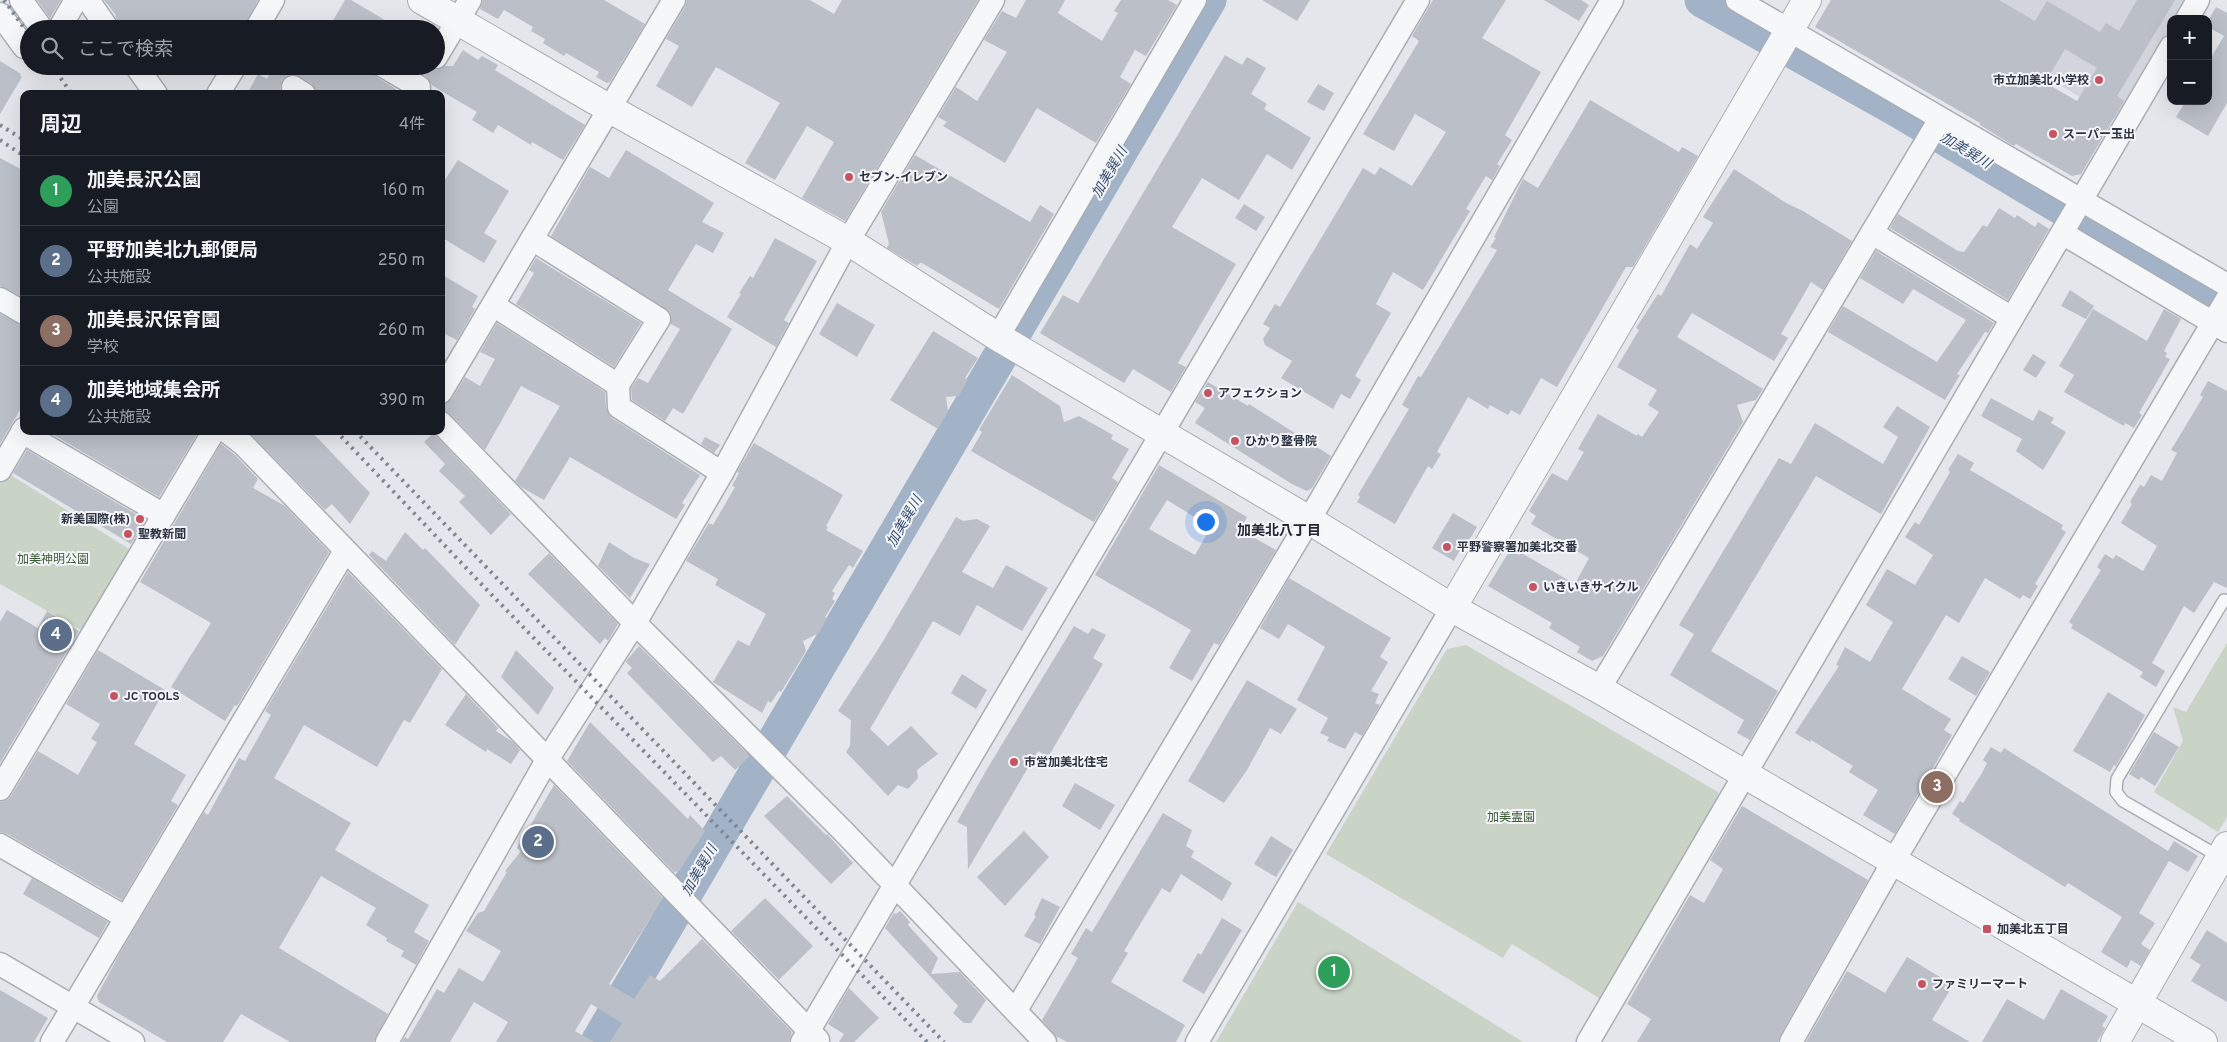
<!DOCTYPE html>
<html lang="ja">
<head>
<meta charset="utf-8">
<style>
  body { margin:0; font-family:Overpass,"Noto Sans JP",sans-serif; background:#20242c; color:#f1f3f6 }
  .controls { position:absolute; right:15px; top:15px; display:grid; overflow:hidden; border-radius:10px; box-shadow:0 5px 20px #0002 }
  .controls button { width:45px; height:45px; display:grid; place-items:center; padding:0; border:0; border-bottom:1px solid #363941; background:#171b24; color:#f1f3f6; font:25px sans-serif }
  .you { position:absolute; left:1205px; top:521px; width:18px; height:18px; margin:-12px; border:4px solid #fff; border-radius:50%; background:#1a73e8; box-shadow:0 0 0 8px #1a73e833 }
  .badge { display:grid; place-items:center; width:32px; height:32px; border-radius:50%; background:#c45461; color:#fff; font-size:16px; font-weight:700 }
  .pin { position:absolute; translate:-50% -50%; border:2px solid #fff; box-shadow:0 1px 5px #0006 }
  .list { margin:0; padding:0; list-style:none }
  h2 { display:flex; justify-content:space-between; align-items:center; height:65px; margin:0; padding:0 20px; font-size:21px }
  h2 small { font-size:16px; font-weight:400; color:#9ea1a6 }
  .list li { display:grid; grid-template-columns:32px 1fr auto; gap:15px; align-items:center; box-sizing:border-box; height:70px; padding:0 20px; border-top:1px solid #363941 }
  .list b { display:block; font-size:19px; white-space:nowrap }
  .list p { margin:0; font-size:16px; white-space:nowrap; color:#9ea1a6 }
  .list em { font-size:16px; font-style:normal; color:#9ea1a6 }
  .icon { flex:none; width:28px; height:28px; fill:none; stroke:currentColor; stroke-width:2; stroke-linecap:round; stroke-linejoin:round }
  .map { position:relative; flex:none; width:2227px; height:1042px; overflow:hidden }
  .search { position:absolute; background:#171b24; box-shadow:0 5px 20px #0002; left:20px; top:20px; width:425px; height:55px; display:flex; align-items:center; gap:12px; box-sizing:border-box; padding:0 18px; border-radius:28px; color:#9ea1a6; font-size:19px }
  .panel { position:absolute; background:#171b24; box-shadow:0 5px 20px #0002; left:20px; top:90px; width:425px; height:345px; border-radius:10px }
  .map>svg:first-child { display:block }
  .built { fill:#d2d5dc }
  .green { fill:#c9d4c6 }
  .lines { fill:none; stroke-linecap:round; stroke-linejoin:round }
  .river { stroke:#a2b3c7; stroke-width:35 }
  .building { fill:#bbbfc7; fill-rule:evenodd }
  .service-casing { stroke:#a9adb5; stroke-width:14 }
  .minor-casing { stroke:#a9adb5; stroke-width:25 }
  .tertiary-casing { stroke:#a9adb5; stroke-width:30 }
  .service { stroke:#f6f7f9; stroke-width:11 }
  .minor { stroke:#f6f7f9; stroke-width:22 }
  .tertiary { stroke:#f6f7f9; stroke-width:28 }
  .rail { stroke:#7e8593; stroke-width:4; stroke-dasharray:2.5 5; stroke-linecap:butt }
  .poi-dot { fill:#c45461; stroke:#f4f5f8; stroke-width:2 }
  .labels { text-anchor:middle; stroke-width:4; stroke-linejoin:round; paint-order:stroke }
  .poi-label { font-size:12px; font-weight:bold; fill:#2d3442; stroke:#f4f5f8; text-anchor:start }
  .park-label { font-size:12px; fill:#405c3b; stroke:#f4f5f8 }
  .water-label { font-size:14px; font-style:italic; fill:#3a5173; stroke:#f4f5f8 }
  .neighbourhood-label { font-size:14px; font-weight:bold; fill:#1f2533; stroke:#f4f5f8 }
</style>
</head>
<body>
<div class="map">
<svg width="2227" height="1042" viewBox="0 0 2227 1042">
  <rect width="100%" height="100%" fill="#e4e6eb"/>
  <polygon class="built" points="1890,0 2194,0 2183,19 2171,19 2171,39 2121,122 1962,25"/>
  <g class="green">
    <polygon points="6,472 134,552 86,633 0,584 0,483"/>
    <polygon points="2227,643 2227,817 2218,832 2154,792 2183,741 2173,707 2186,712"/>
    <polygon points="1466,645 1718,792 1719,800 1602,1000 1512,944 1503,958 1326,854 1447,649"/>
    <polygon points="1298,902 1523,1042 1216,1042"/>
  </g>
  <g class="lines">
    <g class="river">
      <polyline points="1702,0 1898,110 2227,306"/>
      <polyline points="598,1042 1209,0"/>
    </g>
  </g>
  <g class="building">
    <polygon points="37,0 61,0 50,18"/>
    <polygon points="104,0 258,0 243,29 127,29 120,25 115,16 116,15"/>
    <polygon points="345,0 351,0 400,29 328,29"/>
    <polygon points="483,0 604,0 645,24 610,82 607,83 596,77 599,72 566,53 564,56 543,43 545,39 531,31 533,27 504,10 498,19 480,9"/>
    <polygon points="687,0 810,0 834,14 842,0 978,0 845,221 802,198 834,142 807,126 775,180 745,163 780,103 716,67 692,107 656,86 679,46 666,39 685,7"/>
    <polygon points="1026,0 1065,0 1058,13 1102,41 1118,13 1114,11 1121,0 1168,0 1177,5 1146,56 1135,50 1120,77 1131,84 1096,143 1037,108 1005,163 943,126 947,122 938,117 956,87 977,101 1007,52 984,40 1002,11 1016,18"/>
    <polygon points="1262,0 1310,0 1297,21"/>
    <polygon points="1433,0 1506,0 1482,38 1541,72 1505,135 1512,140 1497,164 1500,166 1492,180 1486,176 1466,209 1470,211 1423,290 1393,272 1376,304 1391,313 1355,376 1361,380 1350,399 1341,394 1333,409 1281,378 1292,361 1265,345 1263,339 1270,328 1263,324 1275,304 1280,307 1363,168 1375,175 1380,167 1412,186 1446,132 1415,114 1394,151 1363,134 1419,41 1412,36"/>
    <polygon points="1544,0 1581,0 1589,5 1579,21"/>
    <path d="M 1831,0 L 1999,0 L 2035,21 L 2047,1 L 2100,32 L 2106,23 L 2119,31 L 2137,0 L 2175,0 L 2117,96 L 2124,101 L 2081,174 L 2072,176 L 2016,144 L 2014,146 L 1980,125 L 1980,123 L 1815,27 ZM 2065,49 L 2097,68 L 2077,101 L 2051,86 L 2054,82 L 2048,78 Z"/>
    <polygon points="2216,7 2227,13 2227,103 2208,136 2176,117 2186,101 2208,101 2208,63 2224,36 2208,27 2208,21"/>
    <polygon points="463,50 478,60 482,56 498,65 495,70 585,125 563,160 532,142 531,145 498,125 493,133 472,120 477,112 433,86 426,76 409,66 427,66 436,70 445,66 453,66"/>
    <polygon points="1225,55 1242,65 1247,57 1266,68 1251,94 1267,104 1264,109 1311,138 1292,170 1267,154 1239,200 1202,178 1172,227 1236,264 1178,363 1186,367 1171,392 1133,369 1124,383 1040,333 1063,295 1078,303"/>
    <polygon points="0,61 21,74 20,76 22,77 0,114"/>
    <polygon points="274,66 370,66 376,77 396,89 393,94 317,94 311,83 293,74 287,76 282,80 280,87 282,94 247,94 258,74 267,79"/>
    <polygon points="1318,84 1334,93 1324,111 1307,102"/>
    <polygon points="1590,100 1679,152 1682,147 1698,156 1633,267 1626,267 1557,387 1541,378 1520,415 1511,410 1508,415 1490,405 1488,409 1468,397 1437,452 1441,454 1432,469 1428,466 1395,524 1357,502 1360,497 1358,495 1409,409 1402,405 1418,376 1421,377 1497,250 1490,247 1496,238 1494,237 1523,179 1538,188"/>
    <polygon points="626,150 714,203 702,222 724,233 713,253 696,244 668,290 732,329 683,414 673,408 665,421 632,400 631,388 638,378 648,383 680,329 671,324 670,312 551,236 590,167 609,178"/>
    <polygon points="915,155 1030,222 1040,205 1054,214 999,309 922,263 920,263 917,266 887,248 889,244 881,212"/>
    <polygon points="0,158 24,171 24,298 0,286"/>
    <polygon points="458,160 509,191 484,233 497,241 484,263 441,237 441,186"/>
    <polygon points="1734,169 1786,203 1803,211 1852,241 1823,290 1811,282 1781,334 1788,338 1774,361 1692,313 1677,337 1763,389 1756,400 1737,405 1743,422 1603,656 1592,661 1577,652 1580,647 1549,628 1552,623 1488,586 1510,550 1516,550 1575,584 1589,558 1531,524 1536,516 1529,511 1552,473 1567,481 1584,452 1578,449 1598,414 1637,436 1638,434 1642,437 1659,412 1648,405 1657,390 1617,367 1639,330 1636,328 1658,294 1661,296 1690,244 1697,249 1713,223 1703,217"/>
    <polygon points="1244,204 1265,217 1256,231 1235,218"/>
    <polygon points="1999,208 2015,218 2017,215 2035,227 2038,222 2049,229 2008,300 1890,228 1898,214 1958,251 1964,252 1983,225 1987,227"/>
    <polygon points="775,238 817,261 784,320 789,323 776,347 727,317 741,294 739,293 750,276 753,278"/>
    <polygon points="1876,251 1994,323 1988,333 1985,332 1957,374 1960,375 1945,400 1828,332 1843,306 1937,362 1966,320 1913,289 1903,304 1860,278"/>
    <polygon points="536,258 641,323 614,367 516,304 534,273 529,270"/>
    <polygon points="441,274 478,296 472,307 475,309 457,340 441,332"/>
    <polygon points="2070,290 2094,306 2086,319 2061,306"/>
    <polygon points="837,303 875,325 857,357 819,334"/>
    <polygon points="2093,309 2147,341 2164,309 2181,319 2164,351 2167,353 2165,357 2170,359 2139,413 2142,415 2134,428 2125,423 2124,426 2064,392 2074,375 2059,366"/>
    <polygon points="0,314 24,326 24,403 0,444"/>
    <polygon points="497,323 605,392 606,408 612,418 700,475 682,503 685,505 676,519 570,457 544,500 521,487 515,481 560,406 521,386 485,450 450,414 441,410 441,405 452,399 465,377 480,386 495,359 480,352"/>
    <polygon points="933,331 978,358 965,378 968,379 959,396 946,397 948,411 938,429 890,400"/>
    <polygon points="2033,354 2046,362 2036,378 2023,370"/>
    <polygon points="1012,375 1060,406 1064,422 1079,416 1113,435 1111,439 1129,449 1112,478 1118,482 1094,522 971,451 982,432 979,430"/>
    <polygon points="2208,381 2227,391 2227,588 2214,582 2194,613 2184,606 2152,663 2165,671 2156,687 2140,677 2143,672 2071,628 2073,625 2069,622 2101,570 2097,567 2105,554 2113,559 2116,555 2143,571 2157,546 2121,523 2132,504 2130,502 2140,485 2144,487 2151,475 2162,481 2177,453 2171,450 2203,397 2200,395"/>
    <polygon points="1208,382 1248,406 1249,404 1331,456 1312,488 1307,491 1292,484 1195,423 1205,408 1195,402"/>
    <polygon points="1991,398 2033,421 2039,410 2054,418 2051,423 2066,432 2043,470 2016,451 2022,439 1981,416"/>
    <polygon points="1897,406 1930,427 1881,514 1816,476 1711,651 1778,691 1750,740 1737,733 1744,720 1670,675 1694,634 1679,625 1779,458 1791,464 1815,423 1883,464 1898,437 1883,427"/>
    <polygon points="47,431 199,431 159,497"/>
    <polygon points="248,431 311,431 370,493 350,524 332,504 325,510"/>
    <polygon points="433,433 511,514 491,535 459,502 465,496 439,471 445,464 424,442"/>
    <polygon points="705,437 720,445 714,453 701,444"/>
    <polygon points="754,443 843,495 826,526 828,527 826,530 863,551 853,568 849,565 832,591 835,593 832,599 835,601 825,617 827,618 819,633 803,641 806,651 797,666 781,692 779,691 771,703 768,701 762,713 713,682 738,640 749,646 766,614 715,585 718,579 686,561 709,523 713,525 735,487 732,486 739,473 737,472"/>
    <polygon points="221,444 235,455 258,479 253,488 285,506 329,552 237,706 235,705 225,721 171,687 211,623 140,582"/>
    <polygon points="27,450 146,520 131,544 13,473"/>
    <polygon points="1958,454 1974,463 1970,470 2063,525 2061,529 2066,532 2035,584 2038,586 2030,599 2023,595 2020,599 1985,578 1959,623 1946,615 1902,689 1951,719 1944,730 1952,735 1895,834 1863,815 1878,790 1849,772 1853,766 1811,740 1810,742 1795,733 1839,666 1836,665 1845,647 1870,662 1893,622 1866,605 1887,569 1915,585 1933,555 1905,537 1915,522 1919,525 1950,472 1948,470"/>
    <path d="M 1159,465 L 1247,517 L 1240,530 L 1276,550 L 1219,645 L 1214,643 L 1192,681 L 1169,668 L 1191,630 L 1095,575 ZM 1167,500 L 1211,527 L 1195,555 L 1149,529 Z"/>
    <polygon points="1453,513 1477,527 1468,542 1465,541 1454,561 1432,548"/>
    <polygon points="956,517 963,521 977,519 990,526 962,572 993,588 1006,565 1048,588 1022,631 977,605 960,636 933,621 870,729 888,746 911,726 938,754 917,770 918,778 908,789 898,785 888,796 846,752 850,746 851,720 838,711 882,643"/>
    <polygon points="405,532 423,550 425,548 480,605 455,645 369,555 372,551 386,561"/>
    <polygon points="609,542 634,558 650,564 630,598 598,566"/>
    <polygon points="549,553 618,624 608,641 605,638 600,644 528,574"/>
    <polygon points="348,572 442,669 410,723 404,720 377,767 304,725 274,778 351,823 335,850 429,905 414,932 429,941 416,965 401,956 404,951 386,941 387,938 366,925 376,908 321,876 279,948 388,1014 374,1042 290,1042 241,1014 223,1042 167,1042 99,1002 97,996 121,951 201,817 204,812 208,815 239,758 245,761 271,715 265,711"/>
    <polygon points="1289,578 1391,638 1380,657 1388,662 1371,691 1379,694 1375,703 1380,705 1362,736 1355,732 1345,749 1327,741 1329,737 1320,733 1328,718 1297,700 1325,647 1288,624 1279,639 1260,628"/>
    <polygon points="7,610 38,628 47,611 79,631 0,763 0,622"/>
    <polygon points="1074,626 1088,634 1092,628 1106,635 1093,658 1103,664 1048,757 1038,751 968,869 967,827 957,822 987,769"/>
    <polygon points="639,646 750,756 735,770 721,756 713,762 627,673 632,668 626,662 627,660"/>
    <polygon points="98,650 165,690 134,744 186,775 171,801 178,805 122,900 7,834 0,832 0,802 7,800 11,796 38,751 78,775 97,742 91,739 100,724 66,704"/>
    <polygon points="516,650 554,688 538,715 501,677"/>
    <polygon points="1962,656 1990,672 1976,696 1948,679"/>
    <polygon points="962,674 987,690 976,709 951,693"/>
    <polygon points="1247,680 1297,709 1281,734 1270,728 1247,770 1224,803 1188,781"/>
    <polygon points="2108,692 2145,715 2116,766 2114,765 2110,772 2073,751"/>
    <polygon points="466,694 498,728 496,731 513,742 520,750 511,764 487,749 486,752 445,725"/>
    <polygon points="590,722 688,819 690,815 705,831 679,871 674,872 567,761"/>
    <polygon points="2154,732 2179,747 2155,786 2141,777 2139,780 2129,774"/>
    <polygon points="1991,747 2001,753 2004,748 2168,851 2174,841 2198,856 2188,872 2169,861 2139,913 2155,923 2141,944 2150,950 2141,966 2131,960 2127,968 2101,952 2122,917 2068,883 2065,887 1959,821 1960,819 1952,814 1960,801 1963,803 1982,773 1987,763 1983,760"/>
    <polygon points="1075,783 1115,805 1100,830 1062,806"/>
    <polygon points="554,785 663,898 609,984 634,999 650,975 660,981 702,939 792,1032 789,1042 610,1042 622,1023 591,1004 575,1031 594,1042 496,1042 508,1022 474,1002 450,1042 402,1042 405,1037 408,1039 437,989 444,993 459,968 483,982 501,951 466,931 478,913 484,911 507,872 505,871 521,851 517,848"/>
    <polygon points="787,796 826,835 827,834 853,863 831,884 764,816"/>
    <polygon points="1742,806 1868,880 1780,1036 1778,1042 1637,1042 1651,1019 1627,1004 1690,895 1704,903 1723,869 1710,860"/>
    <polygon points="1163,813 1192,830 1186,846 1194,851 1191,857 1232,883 1222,901 1181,874 1170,893 1162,888 1124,951 1128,953 1111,982 1185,1025 1176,1042 1067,1042 1056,1036 1042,1020 1078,958 1071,954 1086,928 1092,932"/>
    <polygon points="1024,831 1049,857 1005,906 977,877"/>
    <polygon points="1271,836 1293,850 1276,877 1254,864"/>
    <polygon points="32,878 108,922 99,938 23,894"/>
    <polygon points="765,898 813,946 779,980 731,931"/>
    <polygon points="1042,898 1060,907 1040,944 1024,936 1036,916 1034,915"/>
    <polygon points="900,911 910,922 908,925 938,958 931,974 960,972 986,1000 971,1023 964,1023 953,1013 958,1006 885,928 894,913 896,914"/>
    <polygon points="1222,918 1242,930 1204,994 1182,981 1198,953 1201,955"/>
    <polygon points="2207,930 2227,943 2227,1002 2191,981 2201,965 2190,958"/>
    <polygon points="1907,957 1953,985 1932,1020 1970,1042 1806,1042 1847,971 1885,993"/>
    <polygon points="849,988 879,1018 854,1042 839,1042 844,1034 828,1024"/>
    <polygon points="2061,989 2108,1016 2102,1026 2105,1028 2097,1042 1982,1042 2007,999 2044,1020"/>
    <polygon points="0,990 48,1018 34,1042 0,1042"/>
  </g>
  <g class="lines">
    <defs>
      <polyline id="service" points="2220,857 2123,801 2116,792 2117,779 2224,600 2227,601"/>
      <g id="minor">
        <polyline points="21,0 42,29"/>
        <polyline points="88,0 108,29"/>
        <polyline points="1737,0 2227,285"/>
        <polyline points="0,14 24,47 29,47"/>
        <polyline points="2187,19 2198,0"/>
        <polyline points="59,29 76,0"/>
        <polyline points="256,29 273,0"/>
        <polyline points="436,57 470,0"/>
        <polyline points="136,66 156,94"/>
        <polyline points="383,66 419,87"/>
        <polyline points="293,87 304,94"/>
        <polyline points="218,94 235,66"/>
        <polyline points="1872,233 2012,318"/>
        <polyline points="2062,233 2227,331"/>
        <polyline points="532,239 659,319 618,385 619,407 722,473"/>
        <polyline points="0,299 24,313"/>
        <polyline points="493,305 618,385"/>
        <polyline points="998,337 1195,0"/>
        <polyline points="441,392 674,0"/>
        <polyline points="441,423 635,623 844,832 1045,1042"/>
        <polyline points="226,431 244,445 818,1040"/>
        <polyline points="22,432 164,515"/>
        <polyline points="0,470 24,429"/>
        <polyline points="1599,689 1940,119"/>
        <polyline points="0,789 214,431"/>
        <polyline points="0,845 125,917"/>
        <polyline points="0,964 133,1042"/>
        <polyline points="1016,1010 1309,520 1612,0"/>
        <polyline points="52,1042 345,551"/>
        <polyline points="387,1042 547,760 635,623 722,473 848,241 993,0"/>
        <polyline points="802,1042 1418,0"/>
        <polyline points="1197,1042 1452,608"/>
        <polyline points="1588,1042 2171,47"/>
        <polyline points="1791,1042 1893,862 2227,299"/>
      </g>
      <g id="tertiary">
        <polyline points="422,0 610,109 848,241 998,337 1309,520 1452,608 1599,689 2203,1042"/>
        <polyline points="1452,608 1807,0"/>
        <polyline points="2115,1042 2227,846"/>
      </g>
    </defs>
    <use href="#service" class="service-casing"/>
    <use href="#minor" class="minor-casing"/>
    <use href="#tertiary" class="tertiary-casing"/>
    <use href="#service" class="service"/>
    <use href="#minor" class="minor"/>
    <use href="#tertiary" class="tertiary"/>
    <g class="rail">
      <polyline points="4,0 29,35"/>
      <polyline points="52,66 72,94"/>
      <polyline points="0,125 24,140"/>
      <polyline points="0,140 24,156"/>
      <polyline points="336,431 488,591 927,1042"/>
      <polyline points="355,431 944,1042"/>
    </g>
  </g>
  <g class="poi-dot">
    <circle cx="2099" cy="80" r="5"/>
    <circle cx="2053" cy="134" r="5"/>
    <circle cx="849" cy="177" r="5"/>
    <circle cx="1208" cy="393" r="5"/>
    <circle cx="1235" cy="441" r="5"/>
    <circle cx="140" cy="519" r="5"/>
    <circle cx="128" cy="534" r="5"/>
    <circle cx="1447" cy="547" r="5"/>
    <circle cx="1533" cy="587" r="5"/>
    <circle cx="114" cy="696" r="5"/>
    <circle cx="1014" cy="762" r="5"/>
    <rect x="1982" y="924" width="10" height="10" rx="2.5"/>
    <circle cx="1922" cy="984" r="5"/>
  </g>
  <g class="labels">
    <g class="poi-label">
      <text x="2089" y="84" text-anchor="end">市立加美北小学校</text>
      <text x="2063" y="138">スーパー玉出</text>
      <text x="859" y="181">セブン-イレブン</text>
      <text x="1218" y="397">アフェクション</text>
      <text x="1245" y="445">ひかり整骨院</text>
      <text x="130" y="523" text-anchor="end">新美国際(株)</text>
      <text x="138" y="538">聖教新聞</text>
      <text x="1457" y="551">平野警察署加美北交番</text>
      <text x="1543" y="591">いきいきサイクル</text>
      <text x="124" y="700">JC TOOLS</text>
      <text x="1024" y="766">市営加美北住宅</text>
      <text x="1997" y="933">加美北五丁目</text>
      <text x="1932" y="988">ファミリーマート</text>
    </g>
    <g class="park-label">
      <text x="53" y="563">加美神明公園</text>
      <text x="1511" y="821">加美霊園</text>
    </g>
    <g class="water-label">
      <text transform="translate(1966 150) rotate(31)" y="5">加美巽川</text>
      <text transform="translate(1109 172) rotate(-60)" y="5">加美巽川</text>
      <text transform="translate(904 521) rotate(-60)" y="5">加美巽川</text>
      <text transform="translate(699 870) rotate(-60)" y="5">加美巽川</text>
    </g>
    <g class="neighbourhood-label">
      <text x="1279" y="535">加美北八丁目</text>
    </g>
  </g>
</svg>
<div class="controls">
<button>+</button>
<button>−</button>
</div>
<div class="you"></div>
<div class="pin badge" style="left:1334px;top:972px;background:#2e9e5b">1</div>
<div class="pin badge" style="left:538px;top:842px;background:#5c6f8a">2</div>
<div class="pin badge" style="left:1937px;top:787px;background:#8d6e63">3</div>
<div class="pin badge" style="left:56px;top:635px;background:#5c6f8a">4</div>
<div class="search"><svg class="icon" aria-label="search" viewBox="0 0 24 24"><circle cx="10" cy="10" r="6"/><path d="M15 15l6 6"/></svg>ここで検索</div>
<section class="panel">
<h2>周辺<small>4件</small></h2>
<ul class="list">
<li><span class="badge" style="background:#2e9e5b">1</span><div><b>加美長沢公園</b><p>公園</p></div><em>160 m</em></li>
<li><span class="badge" style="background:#5c6f8a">2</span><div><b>平野加美北九郵便局</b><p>公共施設</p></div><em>250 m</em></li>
<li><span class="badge" style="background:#8d6e63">3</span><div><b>加美長沢保育園</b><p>学校</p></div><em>260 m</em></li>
<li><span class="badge" style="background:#5c6f8a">4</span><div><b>加美地域集会所</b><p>公共施設</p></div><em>390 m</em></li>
</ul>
</section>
</div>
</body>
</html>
